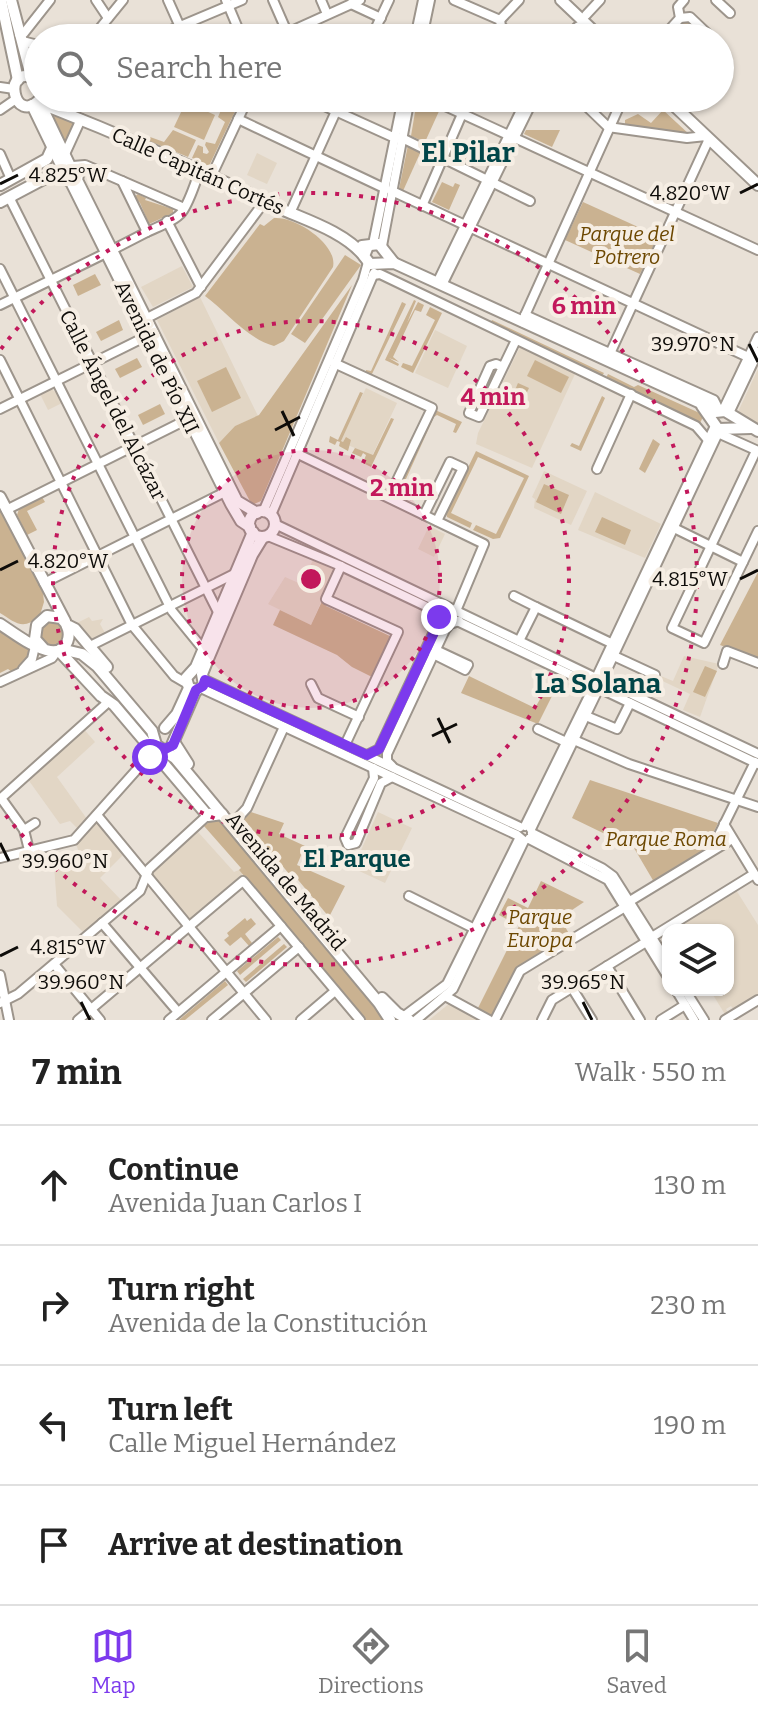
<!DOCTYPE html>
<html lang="en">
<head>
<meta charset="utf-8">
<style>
  body { margin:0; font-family:Bitter,serif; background:#f2f2f2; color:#222 }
  .controls { position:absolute; right:24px; bottom:24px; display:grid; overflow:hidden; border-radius:16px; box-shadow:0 2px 6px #0004 }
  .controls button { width:72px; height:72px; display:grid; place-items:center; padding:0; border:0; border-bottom:2px solid #e0e0e0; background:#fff; color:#222; font:40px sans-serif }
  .stop { position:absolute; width:24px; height:24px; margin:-18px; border:6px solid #7c3aed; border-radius:50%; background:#fff }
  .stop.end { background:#7c3aed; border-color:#fff; box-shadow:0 2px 8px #0008 }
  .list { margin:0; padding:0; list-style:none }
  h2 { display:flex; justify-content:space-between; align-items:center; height:104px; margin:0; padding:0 32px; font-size:34px }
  h2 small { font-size:26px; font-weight:400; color:#767676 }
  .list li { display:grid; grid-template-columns:52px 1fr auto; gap:24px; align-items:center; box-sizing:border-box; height:120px; padding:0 32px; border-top:2px solid #e0e0e0 }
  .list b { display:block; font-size:30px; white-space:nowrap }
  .list p { margin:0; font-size:26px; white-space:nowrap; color:#767676 }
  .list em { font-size:26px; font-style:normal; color:#767676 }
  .icon { flex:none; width:44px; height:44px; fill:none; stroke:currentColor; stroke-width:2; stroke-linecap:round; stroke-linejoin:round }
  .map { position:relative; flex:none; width:758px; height:1020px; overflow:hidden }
  .search { position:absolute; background:#fff; box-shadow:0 2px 6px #0004; left:24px; right:24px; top:24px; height:88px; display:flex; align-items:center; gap:20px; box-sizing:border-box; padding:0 28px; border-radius:44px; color:#767676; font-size:30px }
  .sheet { height:584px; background:#fff }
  nav { display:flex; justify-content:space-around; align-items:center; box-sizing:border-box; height:112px; border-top:2px solid #e0e0e0; background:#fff; font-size:22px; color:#767676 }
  nav a { display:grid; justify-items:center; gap:4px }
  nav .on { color:#7c3aed }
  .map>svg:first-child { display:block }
  .built { fill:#e2d6c5 }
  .green { fill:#cab291 }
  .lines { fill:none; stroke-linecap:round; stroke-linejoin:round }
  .minor-casing { stroke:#9d958c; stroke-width:12 }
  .major-casing { stroke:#9d958c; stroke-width:14 }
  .minor { stroke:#fff; stroke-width:8 }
  .major { stroke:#fff; stroke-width:10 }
  .route { stroke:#7c3aed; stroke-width:10 }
  .ticks { fill:none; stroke:#0e0c09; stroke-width:3 }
  .ring { fill:none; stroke:#c2185b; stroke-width:4; stroke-dasharray:4 8 }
  .labels { text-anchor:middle; stroke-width:8; stroke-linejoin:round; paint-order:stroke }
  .street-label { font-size:20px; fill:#0e0c09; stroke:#f6eee4 }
  .park-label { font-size:20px; font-style:italic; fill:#6c4700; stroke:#f6eee4 }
  .quarter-label { font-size:24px; font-weight:bold; fill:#014548; stroke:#f6eee4 }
  .district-label { font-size:28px; font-weight:bold; fill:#014548; stroke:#f6eee4 }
  .ticks-label { font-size:20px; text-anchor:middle; fill:#0e0c09; stroke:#f6eee4; stroke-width:8; stroke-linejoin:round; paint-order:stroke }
  .centre { fill:#c2185b; stroke:#f6eee4; stroke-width:4 }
  .ring-label { font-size:24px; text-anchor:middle; font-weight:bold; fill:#c2185b; stroke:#f6eee4; stroke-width:8; stroke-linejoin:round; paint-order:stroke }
</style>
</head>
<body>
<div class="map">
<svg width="758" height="1020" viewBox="0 0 758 1020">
  <rect width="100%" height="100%" fill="#e9e1d7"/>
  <g class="built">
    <polygon points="257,153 277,163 267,184 247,175"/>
    <polygon points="182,266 193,287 153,307 141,287"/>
    <polygon points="200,297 258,416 235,426 219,443 157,320"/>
    <polygon points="435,330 467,346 448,388 415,373"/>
    <polygon points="520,347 575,374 532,468 476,444 478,433"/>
    <polygon points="758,369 758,424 737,414"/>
    <polygon points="366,388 397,403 372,456 348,445 346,438 343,442 340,441"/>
    <polygon points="51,389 57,393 62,403 48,410 40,394"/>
    <polygon points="544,471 587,491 571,525 534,508 535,499 532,497"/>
    <polygon points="595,492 661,524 645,558 578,530"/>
    <polygon points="429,526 445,534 434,557 418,549"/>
    <polygon points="313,560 335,570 311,625 268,604 285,577 301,584"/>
    <polygon points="89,617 92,621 103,619 100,624 105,633 91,641 77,623"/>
    <polygon points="684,656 719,664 700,717 683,710 690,694 654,677 656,674 673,681"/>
    <polygon points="82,727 95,742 57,777 87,819 78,829 70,821 60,824 27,778"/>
    <polygon points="378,812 412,828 385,883 357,870 360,864 358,857"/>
    <polygon points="96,822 124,854 100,878 121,900 83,932 57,906 54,865 81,858 76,844"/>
    <polygon points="198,832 234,872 239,870 243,874 188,921 152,873"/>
    <polygon points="736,890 758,925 758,996 735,1011 731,1006 726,1009 729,1014 726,1016 710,990 728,990 728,930 672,929"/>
    <polygon points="450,1003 483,1020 429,1020"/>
  </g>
  <g class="green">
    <polygon points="688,20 707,38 668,38 681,22"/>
    <polygon points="422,99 440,109 425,142 411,136 417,100"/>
    <polygon points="232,100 238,105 209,166 192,158 198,145 203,147 203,153 207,154 209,152 205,145 206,142 215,144 225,122 218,117 222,108 229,112 232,110"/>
    <polygon points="188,103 215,115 204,140 174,127 183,108"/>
    <polygon points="663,110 690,135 625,125 625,120 638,114 651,123"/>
    <polygon points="55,112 77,121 66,144 52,118"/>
    <polygon points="173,130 196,140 188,157 135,135 139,133 164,142"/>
    <polygon points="526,130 560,130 552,147 524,134"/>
    <polygon points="463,142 479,149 473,163 456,156"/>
    <polygon points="408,145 421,151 403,191 399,189"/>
    <polygon points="442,182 453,187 455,183 460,185 449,210 432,202"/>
    <polygon points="138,194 146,198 145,200 173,209 173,213 149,224 140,203 134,197"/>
    <polygon points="583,202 658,236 640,274 565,240"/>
    <path d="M 274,218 C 295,216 338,244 333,267 L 284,341 L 274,346 C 247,339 225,310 205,296 L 260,224 L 264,226 Z"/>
    <polygon points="345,255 361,265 305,343 291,334"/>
    <polygon points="95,274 101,285 78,296 73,285"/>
    <polygon points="352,285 261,501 252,505 219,443 235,426 259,415"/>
    <polygon points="414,300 416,301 407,323 418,302 424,305 421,312 415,310 393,357 399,362 389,358 399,364 398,366 385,360"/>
    <polygon points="402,302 406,304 371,376 366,374 366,370 371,371"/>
    <polygon points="430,307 442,313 413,373 401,367 403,363 412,366 435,320 426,315"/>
    <polygon points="119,320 123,330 101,341 96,332"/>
    <polygon points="492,320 604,373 602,376 495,324 491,322"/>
    <polygon points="137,358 142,367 120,378 115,369"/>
    <polygon points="535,360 569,377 561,393 527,376"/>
    <polygon points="226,367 241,398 212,412 197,381"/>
    <polygon points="608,374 634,387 638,385 704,415 700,423 606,378"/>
    <polygon points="518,383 529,388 519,409 509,404"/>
    <polygon points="360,392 363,393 341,441 343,442 346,437 351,440 348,451 339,446 340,442 337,441 335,445 329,442 330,436 338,440"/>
    <polygon points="602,396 605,398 581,451 570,446 572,443 579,446"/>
    <polygon points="160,404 165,414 143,425 138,415"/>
    <polygon points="433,409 462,422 456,433 453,432 456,424 437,415 434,417 401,490 406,493 404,497 394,492"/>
    <polygon points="391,418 394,419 371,467 363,463 366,455 363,453 361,457 352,453 355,448 373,455"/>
    <polygon points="653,439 660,444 645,473 639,469"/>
    <polygon points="476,451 529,476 500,538 493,539 473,530 476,525 496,534 524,478 478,457 451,513 472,523 470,528 447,517 446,513"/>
    <polygon points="544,484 569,495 561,514 536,502"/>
    <polygon points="42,497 45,502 27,511 37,530 27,535 17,515 19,509"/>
    <path d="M 0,510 L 43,593 L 44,602 L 40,615 C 23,632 15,622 0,613 Z"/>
    <polygon points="602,517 631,530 625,545 595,532"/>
    <polygon points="758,572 758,660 720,645"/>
    <polygon points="324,597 326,606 392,637 372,677 352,667 337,655 273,625 280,610 311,625"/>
    <path d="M 53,619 L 65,626 L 63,644 L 49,648 L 41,643 C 38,628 39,625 53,619 Z"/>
    <path d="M 0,630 L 30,649 C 29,660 22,668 12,672 L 8,669 L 0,673 Z"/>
    <polygon points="705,666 717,671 705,697 693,692"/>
    <polygon points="469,676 535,708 544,692 552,696 538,724 461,693"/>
    <polygon points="590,780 718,823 704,852 654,882 634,848 572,818"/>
    <polygon points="251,812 284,823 279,834 305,846 297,865 345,886 329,917 294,875 290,875 243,819"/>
    <polygon points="212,820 221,820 382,1012 386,1020 365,1020 245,877 239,870 241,868 204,826"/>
    <polygon points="541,881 584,902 560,918 571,937 519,969 491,1017 477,1010 519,926 499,915 508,898 528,908"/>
    <polygon points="245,918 247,921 251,918 256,924 245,934 252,943 249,946 241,937 230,946 224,940 229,936 227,933"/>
    <polygon points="278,937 281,940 240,975 237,971"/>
    <polygon points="284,944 287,947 246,982 243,979"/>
    <polygon points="225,981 228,985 185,1020 179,1020"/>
  </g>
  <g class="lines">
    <defs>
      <g id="minor">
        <polyline points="96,0 108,18"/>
        <polyline points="168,0 185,38"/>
        <polyline points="226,0 242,38"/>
        <polyline points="273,0 287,32 300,38"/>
        <polyline points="321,0 327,14"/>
        <polyline points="454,0 500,20 501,26 514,38"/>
        <polyline points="716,0 730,13"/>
        <polyline points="351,4 381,18"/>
        <polyline points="586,15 600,0"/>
        <polyline points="680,18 690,17 712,38"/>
        <polyline points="500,20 519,0"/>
        <polyline points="19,34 24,33 50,0"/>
        <polyline points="92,38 123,0"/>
        <polyline points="152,38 242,0"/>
        <polyline points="276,38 360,0"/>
        <polyline points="371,38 389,0"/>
        <polyline points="415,38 423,0"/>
        <polyline points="422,38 430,0"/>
        <polyline points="567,38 577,27 585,23"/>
        <polyline points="575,38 585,23"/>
        <polyline points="662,38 680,18 678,7 684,0"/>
        <polyline points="22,41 38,45"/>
        <polyline points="0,87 14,89"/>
        <polyline points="307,98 395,138"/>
        <polyline points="428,98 758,250"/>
        <polyline points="578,98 608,127 687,138 706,136"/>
        <polyline points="0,110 16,99"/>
        <polyline points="238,119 386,189"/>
        <polyline points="402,138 530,201"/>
        <polyline points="0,154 11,179"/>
        <polyline points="65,154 81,119"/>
        <polyline points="73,166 85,165 122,181"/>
        <polyline points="212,175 248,98"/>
        <polyline points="392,191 748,357"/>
        <polyline points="12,196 11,201 219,614"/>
        <polyline points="422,206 469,98"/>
        <path d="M 184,208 L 122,181 L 147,232 C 157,227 175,221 182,212 C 190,201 195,183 200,170"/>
        <polyline points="290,213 342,98"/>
        <polyline points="167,221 201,287"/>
        <polyline points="373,244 403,98"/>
        <polyline points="382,246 410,98"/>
        <polyline points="112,250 147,232"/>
        <polyline points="0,269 172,611 203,649"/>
        <polyline points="373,275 380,274 696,426 708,440"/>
        <polyline points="437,283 527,98"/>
        <polyline points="442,285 534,98"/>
        <polyline points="0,305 106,253"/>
        <polyline points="525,315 714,400 719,410"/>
        <polyline points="147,318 196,293 265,201"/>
        <polyline points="522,322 623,98"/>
        <polyline points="0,360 132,625 174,676 186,683"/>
        <polyline points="607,360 709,139"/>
        <polyline points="334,363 432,408 389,497"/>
        <polyline points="503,367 496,364 490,366 469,413 479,417 516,340"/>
        <polyline points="0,409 147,336"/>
        <polyline points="723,410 758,337"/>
        <polyline points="729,413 758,352"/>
        <polyline points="718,433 758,451"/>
        <polyline points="756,451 672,628 704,643 758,531"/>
        <polyline points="296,453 484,544 456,611"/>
        <polyline points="597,469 631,394"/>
        <polyline points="6,510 188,419"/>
        <polyline points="263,512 363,280 368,262"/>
        <polyline points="271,515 374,273"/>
        <polyline points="424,515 450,462 463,468 437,521"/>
        <polyline points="275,524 594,677"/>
        <polyline points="674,528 743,562"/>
        <polyline points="268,536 341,566 590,684"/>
        <polyline points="341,566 326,599 398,632 345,745"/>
        <polyline points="44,583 225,492"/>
        <polyline points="514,596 536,607"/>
        <polyline points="519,641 536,607 613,644"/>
        <polyline points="90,646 236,573"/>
        <polyline points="433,654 465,670 468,665 436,650"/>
        <polyline points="614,656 655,675"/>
        <polyline points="723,664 727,651 758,663"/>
        <polyline points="23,669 32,659 36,642"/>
        <polyline points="597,676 715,426"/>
        <polyline points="205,680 520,827"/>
        <polyline points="604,681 758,754"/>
        <polyline points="0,682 52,658 58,650"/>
        <polyline points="311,684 318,698 359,717"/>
        <polyline points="201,688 517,835 524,841"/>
        <polyline points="601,689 758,764"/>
        <polyline points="586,716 617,729 630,703"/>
        <polyline points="538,729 566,742"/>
        <polyline points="574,740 629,764 758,807"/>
        <polyline points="367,755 379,749 438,623 437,611"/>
        <polyline points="392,766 387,761 387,754 445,630 450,624 459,621"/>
        <polyline points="373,768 374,778 345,838 348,845 356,843 381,783 392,777"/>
        <polyline points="1,798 24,830 29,850"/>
        <polyline points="0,799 105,705 106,700"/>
        <polyline points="97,815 266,1020"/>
        <polyline points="235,821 247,808 284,727"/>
        <polyline points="724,824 758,880"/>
        <polyline points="525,826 593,688"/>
        <polyline points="531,829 598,690 604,686 603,678 720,429"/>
        <polyline points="24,830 35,823"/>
        <polyline points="532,833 602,868 613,876 668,963"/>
        <polyline points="529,839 608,880 668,977"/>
        <polyline points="711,851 755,762"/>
        <polyline points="0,858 74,840 157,747"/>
        <polyline points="409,896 475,929"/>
        <polyline points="630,901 732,839"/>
        <polyline points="102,923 178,1012"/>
        <polyline points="652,937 754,874"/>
        <polyline points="54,964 100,1020"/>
        <polyline points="607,966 640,1020"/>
        <polyline points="0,975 9,1020"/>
        <polyline points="572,988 592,1020"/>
        <polyline points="676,990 694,1020"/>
        <polyline points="685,990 704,1020"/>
        <polyline points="445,996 489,1020"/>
        <polyline points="0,1003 18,994 140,891 149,869 210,813"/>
        <polyline points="403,1017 447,984 519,839"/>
        <polyline points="78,1020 243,881 360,1020"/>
        <polyline points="169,1020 281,926"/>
        <polyline points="212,1020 299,947"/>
        <polyline points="301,1020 335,991"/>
        <polyline points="416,1020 453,989 524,841"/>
        <polyline points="495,1020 520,971 625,907"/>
        <polyline points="542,1020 552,1000 646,942"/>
        <polyline points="661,1020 685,1005"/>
        <polyline points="725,1020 758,1000"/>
      </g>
      <g id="major">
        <polyline points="1,0 18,80"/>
        <polyline points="11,0 31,76"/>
        <polyline points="561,0 601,38"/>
        <path d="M 38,80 C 0,59 13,130 41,98"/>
        <polyline points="666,98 758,185"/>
        <path d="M 42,100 L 47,106 C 126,137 203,171 279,208 C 306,220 345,232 364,256"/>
        <polyline points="39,101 70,166 79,170 77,180 237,501 257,513"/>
        <polyline points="32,105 64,171"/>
        <polyline points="70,166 64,170 64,177 71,182 231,504 241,521 250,527"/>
        <polyline points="0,185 47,159 52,148"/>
        <polyline points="0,202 51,175 63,176"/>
        <polyline points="362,246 379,244 394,263"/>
        <polyline points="368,246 364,256 370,264 394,263 718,411"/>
        <polyline points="702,406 718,429 751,428"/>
        <polyline points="715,412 725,411 758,431"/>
        <polyline points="0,497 65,621"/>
        <circle cx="262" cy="524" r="13"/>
        <path d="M 0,624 C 15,634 29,645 46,650 C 68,657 76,631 61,618 L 47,616 L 37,625 L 35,639 L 44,649"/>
        <polyline points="69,626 75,629 107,667"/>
        <polyline points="61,649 82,654 97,666 152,731 156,745 175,758 379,1003 390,1020"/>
        <polyline points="61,653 101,696 114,705 208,816 222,814"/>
        <polyline points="189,688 197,690 204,685 202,674 208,659 252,555 263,537"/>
        <polyline points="165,728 177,714 189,688 186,678 196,667 253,532"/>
        <polyline points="174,742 188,764"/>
        <polyline points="172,745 196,690"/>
        <polyline points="382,998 397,1013 409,1020"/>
      </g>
    </defs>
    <use href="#minor" class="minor-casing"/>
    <use href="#major" class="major-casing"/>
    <use href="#minor" class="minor"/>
    <use href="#major" class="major"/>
  </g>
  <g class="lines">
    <polyline class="route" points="150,757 157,746 165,749 173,745 196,690 203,686 205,680 367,755 379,749 437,626 439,617"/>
  </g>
  <path class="ticks" d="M 0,184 L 18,175M 740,193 L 758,184M 749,344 L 758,362M 282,411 L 294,436M 275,430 L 300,417M 0,570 L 18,561M 740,579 L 758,570M 438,718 L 450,743M 432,736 L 457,724M 0,843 L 9,861M 0,956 L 18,947M 81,1002 L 90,1020M 583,1002 L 592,1020"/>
  <circle cx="311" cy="579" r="129" fill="#c2185b" fill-opacity=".12"/>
  <g class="ring">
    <circle cx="311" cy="579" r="129"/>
    <circle cx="311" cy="579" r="258"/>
    <path d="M1 349A386 386 0 1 1 1 809"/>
  </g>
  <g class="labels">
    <g class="street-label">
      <text transform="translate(198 171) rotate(24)" y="7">Calle Capitán Cortés</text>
      <text transform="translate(157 357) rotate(64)" y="7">Avenida de Pío XII</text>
      <text transform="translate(113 405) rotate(63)" y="7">Calle Ángel del Alcázar</text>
      <text transform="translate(286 881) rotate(50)" y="7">Avenida de Madrid</text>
    </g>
    <g class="park-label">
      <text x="627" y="241">Parque del<tspan x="627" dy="23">Potrero</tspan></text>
      <text x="666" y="846">Parque Roma</text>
      <text x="540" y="924">Parque<tspan x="540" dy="23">Europa</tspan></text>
    </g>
    <g class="quarter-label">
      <text x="357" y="867">El Parque</text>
    </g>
    <g class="district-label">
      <text x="468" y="162">El Pilar</text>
      <text x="598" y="693">La Solana</text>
    </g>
  </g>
  <g class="ticks-label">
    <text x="68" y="182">4.825°W</text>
    <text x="690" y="200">4.820°W</text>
    <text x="693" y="351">39.970°N</text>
    <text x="68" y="568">4.820°W</text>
    <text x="690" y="586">4.815°W</text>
    <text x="65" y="868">39.960°N</text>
    <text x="68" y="954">4.815°W</text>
    <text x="81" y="989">39.960°N</text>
    <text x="583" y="989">39.965°N</text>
  </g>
  <circle cx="311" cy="579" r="12" class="centre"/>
  <g class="ring-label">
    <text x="584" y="314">6 min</text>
    <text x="493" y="405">4 min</text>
    <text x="402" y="496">2 min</text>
  </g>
</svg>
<div class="controls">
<button><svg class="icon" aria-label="layers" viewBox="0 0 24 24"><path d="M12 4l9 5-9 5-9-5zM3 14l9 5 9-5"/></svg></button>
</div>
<div class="stop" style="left:150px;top:757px"></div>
<div class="stop end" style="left:439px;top:617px"></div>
<div class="search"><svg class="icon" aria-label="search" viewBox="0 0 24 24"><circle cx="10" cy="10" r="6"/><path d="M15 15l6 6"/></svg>Search here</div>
</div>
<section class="sheet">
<h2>7 min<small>Walk · 550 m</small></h2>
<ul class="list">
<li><svg class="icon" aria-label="ahead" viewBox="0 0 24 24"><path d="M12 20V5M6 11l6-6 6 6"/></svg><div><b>Continue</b><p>Avenida Juan Carlos I</p></div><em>130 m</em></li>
<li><svg class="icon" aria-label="right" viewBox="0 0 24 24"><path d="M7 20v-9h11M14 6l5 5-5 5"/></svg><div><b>Turn right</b><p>Avenida de la Constitución</p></div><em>230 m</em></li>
<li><svg class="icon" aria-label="left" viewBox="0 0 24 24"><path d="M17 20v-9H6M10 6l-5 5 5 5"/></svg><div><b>Turn left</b><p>Calle Miguel Hernández</p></div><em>190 m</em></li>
<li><svg class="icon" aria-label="arrive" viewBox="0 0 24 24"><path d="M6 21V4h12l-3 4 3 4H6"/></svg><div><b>Arrive at destination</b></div></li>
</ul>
</section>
<nav>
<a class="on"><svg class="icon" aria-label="map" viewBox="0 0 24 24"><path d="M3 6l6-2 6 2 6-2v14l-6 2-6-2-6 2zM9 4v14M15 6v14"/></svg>Map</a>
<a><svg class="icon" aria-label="directions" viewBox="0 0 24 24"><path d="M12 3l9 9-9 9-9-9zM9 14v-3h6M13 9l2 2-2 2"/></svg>Directions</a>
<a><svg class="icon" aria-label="saved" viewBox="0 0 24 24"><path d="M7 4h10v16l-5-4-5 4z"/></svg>Saved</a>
</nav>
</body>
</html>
